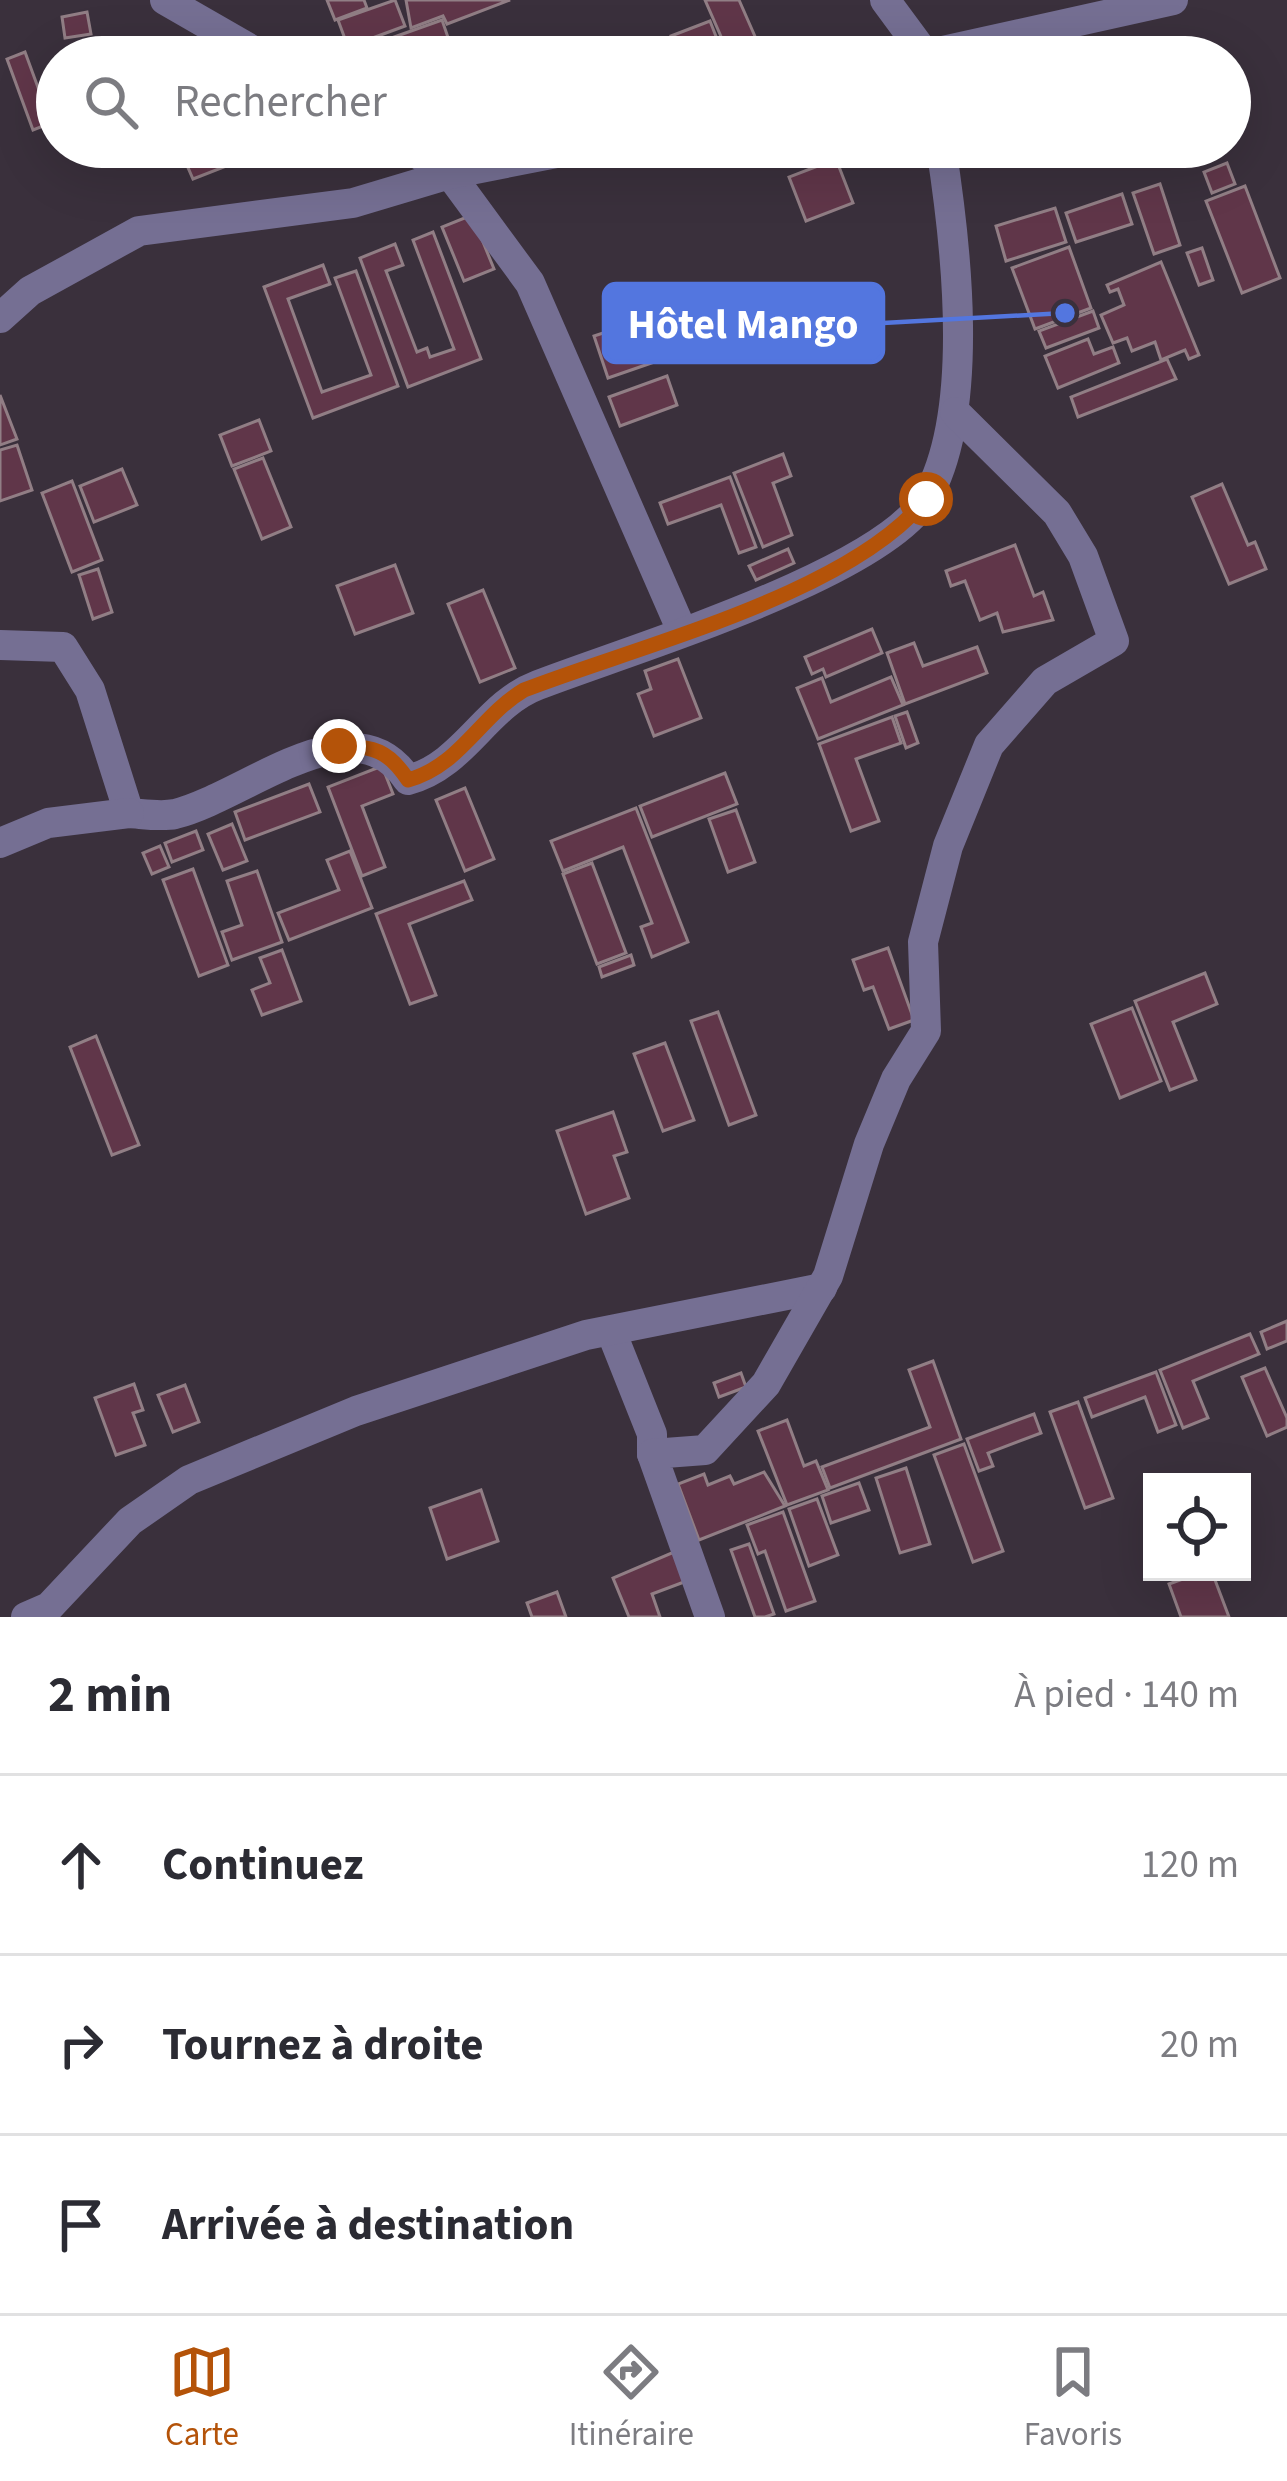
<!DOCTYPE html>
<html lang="fr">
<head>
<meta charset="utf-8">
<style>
  body { margin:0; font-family:"Source Sans 3",sans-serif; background:#f2f2f3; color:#2b2b33 }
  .controls { position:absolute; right:36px; bottom:36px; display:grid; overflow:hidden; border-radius:0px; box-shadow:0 12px 48px #0002 }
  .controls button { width:108px; height:108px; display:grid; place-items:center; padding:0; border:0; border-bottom:3px solid #e1e1e2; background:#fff; color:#2b2b33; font:60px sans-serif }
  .stop { position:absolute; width:36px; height:36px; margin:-27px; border:9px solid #b45309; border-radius:50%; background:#fff }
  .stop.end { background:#b45309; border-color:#fff; box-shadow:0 3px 12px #0008 }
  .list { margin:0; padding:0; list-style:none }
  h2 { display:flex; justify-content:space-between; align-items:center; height:156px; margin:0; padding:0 48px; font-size:51px }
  h2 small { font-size:39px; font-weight:400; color:#7c7c81 }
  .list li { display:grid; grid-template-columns:78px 1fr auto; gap:36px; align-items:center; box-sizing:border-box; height:180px; padding:0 48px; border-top:3px solid #e1e1e2 }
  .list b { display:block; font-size:45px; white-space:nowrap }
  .list em { font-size:39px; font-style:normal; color:#7c7c81 }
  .icon { flex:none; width:66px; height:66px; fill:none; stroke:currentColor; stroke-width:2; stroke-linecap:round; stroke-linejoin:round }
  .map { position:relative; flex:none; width:1287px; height:1617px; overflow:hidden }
  .search { position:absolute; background:#fff; box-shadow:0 12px 48px #0002; left:36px; right:36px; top:36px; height:132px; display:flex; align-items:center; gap:30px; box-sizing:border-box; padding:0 42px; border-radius:66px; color:#7c7c81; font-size:45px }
  .sheet { height:696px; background:#fff }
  nav { display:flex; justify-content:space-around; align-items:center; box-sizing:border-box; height:168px; border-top:3px solid #e1e1e2; background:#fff; font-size:33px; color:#7c7c81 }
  nav a { display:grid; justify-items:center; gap:6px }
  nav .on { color:#b45309 }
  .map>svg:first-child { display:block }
  .building { fill:#603649; stroke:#917e85; stroke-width:3 }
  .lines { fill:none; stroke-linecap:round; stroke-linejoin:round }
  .minor { stroke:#756f93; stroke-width:30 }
  .route { stroke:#b45309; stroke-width:15 }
  .leader { fill:none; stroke:#5376df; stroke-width:4.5 }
  .callout-dot { fill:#5376df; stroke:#3a303c; stroke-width:4.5 }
  .callout { fill:#5376df; stroke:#5376df; stroke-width:4.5 }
  .callout-label { font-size:42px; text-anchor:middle; font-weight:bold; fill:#fff }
</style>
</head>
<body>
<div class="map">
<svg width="1287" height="1617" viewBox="0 0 1287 1617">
  <rect width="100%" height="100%" fill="#3a303c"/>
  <g class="building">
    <polygon points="327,0 364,0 367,8 335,20"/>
    <polygon points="395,0 405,26 348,47 338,20"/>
    <polygon points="406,0 510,0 447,24 443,16 411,28"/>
    <polygon points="705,0 739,0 764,57 730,57"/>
    <polygon points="87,12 91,34 65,38 62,17"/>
    <polygon points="442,20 452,49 430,57 389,57 383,41"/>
    <polygon points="710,21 724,57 678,57 671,36"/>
    <polygon points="25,52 51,123 33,130 7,59"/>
    <polygon points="179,147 216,147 224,167 193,179"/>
    <polygon points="836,159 853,203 806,221 789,177"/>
    <polygon points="1227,163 1235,184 1212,193 1204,172"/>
    <polygon points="1160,184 1180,245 1154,254 1133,193"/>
    <polygon points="1245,186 1280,278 1242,293 1206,201"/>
    <polygon points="1122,194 1132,224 1076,242 1066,213"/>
    <polygon points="1055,208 1066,242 1006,261 996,226"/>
    <polygon points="472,215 494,269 464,281 442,227"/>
    <polygon points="433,232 481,359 408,387 360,258 395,244 403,265 386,271 417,352 427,348 430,357 454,349 413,240"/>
    <polygon points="1069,247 1091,308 1035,329 1012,268"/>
    <polygon points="1202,248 1213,280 1199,285 1187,253"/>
    <polygon points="1161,262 1199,355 1189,359 1185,350 1161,360 1155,342 1132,351 1127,338 1113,343 1101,315 1124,305 1118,289 1110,292 1107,285"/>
    <polygon points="323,265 330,284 288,299 322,392 371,375 335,278 356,271 398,386 313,418 264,287"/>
    <polygon points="1093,311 1099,328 1046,348 1039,331"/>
    <polygon points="649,318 663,359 608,378 594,336"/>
    <polygon points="1088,339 1094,354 1113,347 1119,363 1058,388 1045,356"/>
    <polygon points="1167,359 1176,379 1078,417 1071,397"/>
    <polygon points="667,376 677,405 620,426 609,397"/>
    <polygon points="0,395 17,439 0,445"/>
    <polygon points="259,420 271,451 232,466 220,435"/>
    <polygon points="17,445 32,490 0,501 0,450"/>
    <polygon points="783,454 791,476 773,483 792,535 763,547 734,473"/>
    <polygon points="263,458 291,527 262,539 234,469"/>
    <polygon points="122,469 137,505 94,522 80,486"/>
    <polygon points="730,477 756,547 739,553 721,505 668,524 660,503"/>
    <polygon points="72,481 102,560 72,572 42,493"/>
    <polygon points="1222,484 1248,545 1255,542 1266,569 1229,584 1192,497"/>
    <polygon points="1015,545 1034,596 1043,592 1053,620 1003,632 997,613 980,620 965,581 951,586 946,571"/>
    <polygon points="788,549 794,563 756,580 749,566"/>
    <polygon points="395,565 413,613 355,634 337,586"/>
    <polygon points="98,569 112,612 93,619 79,575"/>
    <polygon points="483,590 515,668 480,682 448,604"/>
    <polygon points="872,629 882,653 826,677 823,669 812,674 805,657"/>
    <polygon points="914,643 923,666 977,647 987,673 905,704 887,653"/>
    <polygon points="678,659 701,718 654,736 638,694 651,689 645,671"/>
    <polygon points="891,677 903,705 818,739 797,688 822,678 831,702"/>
    <polygon points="907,712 918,743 906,748 895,716"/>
    <polygon points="892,717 901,743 856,759 879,821 851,831 819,744"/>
    <polygon points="382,766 393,794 362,806 385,867 362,876 328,787"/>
    <polygon points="725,773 737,804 652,837 640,806"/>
    <polygon points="309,784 320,812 245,840 235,812"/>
    <polygon points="465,788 494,859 465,871 436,800"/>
    <polygon points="636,808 688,942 652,957 641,927 652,923 623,847 563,871 551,841"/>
    <polygon points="736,810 755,862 728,872 709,819"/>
    <polygon points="232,824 247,861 223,870 208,834"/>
    <polygon points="196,831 203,850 172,862 165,843"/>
    <polygon points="160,846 169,867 152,874 143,853"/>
    <polygon points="350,851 372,908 289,940 278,913 339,890 327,860"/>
    <polygon points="592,863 626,953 597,964 563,874"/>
    <polygon points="193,869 228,965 199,976 163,880"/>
    <polygon points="257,871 282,942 232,960 222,932 242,925 227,881"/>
    <polygon points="464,881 472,900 409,924 436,995 410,1004 376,914"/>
    <polygon points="888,948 914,1020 889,1029 873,987 864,990 853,960"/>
    <polygon points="282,950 301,1001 262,1015 252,990 270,983 260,958"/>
    <polygon points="631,955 634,965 602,977 599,967"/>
    <polygon points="1205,973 1217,1004 1173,1022 1196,1080 1170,1090 1135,1001"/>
    <polygon points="1132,1008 1161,1081 1120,1098 1091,1024"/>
    <polygon points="718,1012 756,1115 729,1125 691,1021"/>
    <polygon points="96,1036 139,1145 112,1155 70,1047"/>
    <polygon points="665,1043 694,1120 663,1131 634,1054"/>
    <polygon points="613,1112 627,1152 614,1156 629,1198 586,1214 557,1131"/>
    <polygon points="1287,1321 1287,1341 1267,1349 1261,1332"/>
    <polygon points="1250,1334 1259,1354 1193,1381 1208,1418 1183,1428 1160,1370"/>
    <polygon points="933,1361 961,1439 830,1488 822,1467 930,1427 909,1370"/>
    <polygon points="1265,1368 1287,1418 1287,1427 1267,1436 1242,1377"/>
    <polygon points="1156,1372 1176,1425 1158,1432 1145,1397 1092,1417 1085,1398"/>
    <polygon points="741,1373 746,1387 719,1397 714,1383"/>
    <polygon points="134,1384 143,1410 133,1413 145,1445 116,1455 95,1398"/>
    <polygon points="185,1385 199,1422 173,1432 158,1395"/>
    <polygon points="1078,1402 1113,1498 1085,1508 1050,1412"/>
    <polygon points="1034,1414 1041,1433 988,1453 993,1466 979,1471 967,1439"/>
    <polygon points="787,1420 804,1466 816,1461 828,1490 787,1505 758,1431"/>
    <polygon points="964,1444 1003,1551 973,1562 934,1455"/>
    <polygon points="906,1468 930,1544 900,1553 876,1478"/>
    <polygon points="764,1472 785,1506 699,1540 678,1484 704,1474 708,1485 730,1476 734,1484"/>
    <polygon points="859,1483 869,1510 831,1523 822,1496"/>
    <polygon points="481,1490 498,1541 447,1559 430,1508"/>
    <polygon points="817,1499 838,1555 809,1566 789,1509"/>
    <polygon points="783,1512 815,1601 786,1611 765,1551 758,1554 747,1525"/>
    <polygon points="749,1544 774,1614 765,1617 755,1617 731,1550"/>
    <polygon points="674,1552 684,1582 652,1594 660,1617 629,1617 613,1578"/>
    <polygon points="1202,1572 1212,1572 1229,1617 1181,1617 1169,1584"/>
    <polygon points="557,1592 566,1617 532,1617 527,1603"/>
  </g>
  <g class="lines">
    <g class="minor">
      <polyline points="165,0 264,57"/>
      <polyline points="885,0 927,57"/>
      <polyline points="916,57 1173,0"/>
      <polyline points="407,147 450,174 530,283 682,631"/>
      <polyline points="0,318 30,291 139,231 353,203 450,174 587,147"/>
      <path d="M 0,645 L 63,647 L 90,690 L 129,813 C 144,814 161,817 175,814 C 247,796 354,698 408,780 C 465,765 485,705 538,685 C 625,651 884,574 927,497 C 976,410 956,243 941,147"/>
      <polyline points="0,843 48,823 129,813"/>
      <polyline points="611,1331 652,1434 652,1454"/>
      <polyline points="26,1617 49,1607 130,1521 189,1480 356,1411 586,1335 822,1288"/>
      <polyline points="710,1617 652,1454 705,1450 766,1384 828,1276 869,1144 896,1079 926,1031 923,942 948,846 989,745 1045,681 1114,641 1083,556 1057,513 955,412"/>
    </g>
  </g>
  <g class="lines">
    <path class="route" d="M 339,746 C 374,746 389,751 408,780 C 460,766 480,716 524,690 C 640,645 849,594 926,499"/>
  </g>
  <path class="leader" d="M1065 313L883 323"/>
  <circle class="callout-dot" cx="1065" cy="313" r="12"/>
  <rect class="callout" x="604" y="284" width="279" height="78" rx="12"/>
  <g class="callout-label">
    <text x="743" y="338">Hôtel Mango</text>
  </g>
</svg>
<div class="controls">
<button><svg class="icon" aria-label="locate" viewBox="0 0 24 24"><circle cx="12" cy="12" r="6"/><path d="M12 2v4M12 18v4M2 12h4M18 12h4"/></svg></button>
</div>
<div class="stop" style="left:926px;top:499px"></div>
<div class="stop end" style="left:339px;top:746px"></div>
<div class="search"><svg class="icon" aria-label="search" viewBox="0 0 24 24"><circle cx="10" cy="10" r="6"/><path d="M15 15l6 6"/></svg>Rechercher</div>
</div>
<section class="sheet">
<h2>2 min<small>À pied · 140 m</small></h2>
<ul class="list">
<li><svg class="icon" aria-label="ahead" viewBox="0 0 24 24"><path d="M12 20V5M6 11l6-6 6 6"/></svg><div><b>Continuez</b></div><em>120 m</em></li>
<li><svg class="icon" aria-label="right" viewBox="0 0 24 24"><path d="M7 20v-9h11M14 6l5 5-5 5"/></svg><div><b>Tournez à droite</b></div><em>20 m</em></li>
<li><svg class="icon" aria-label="arrive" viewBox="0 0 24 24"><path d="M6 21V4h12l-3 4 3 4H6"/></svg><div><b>Arrivée à destination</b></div></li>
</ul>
</section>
<nav>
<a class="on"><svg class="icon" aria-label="map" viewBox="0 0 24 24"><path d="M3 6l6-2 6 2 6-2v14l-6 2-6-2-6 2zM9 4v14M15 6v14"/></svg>Carte</a>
<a><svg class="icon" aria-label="directions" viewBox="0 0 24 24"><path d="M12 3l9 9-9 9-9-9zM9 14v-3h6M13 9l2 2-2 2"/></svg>Itinéraire</a>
<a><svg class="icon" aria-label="saved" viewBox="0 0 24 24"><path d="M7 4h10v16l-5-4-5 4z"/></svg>Favoris</a>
</nav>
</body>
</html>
